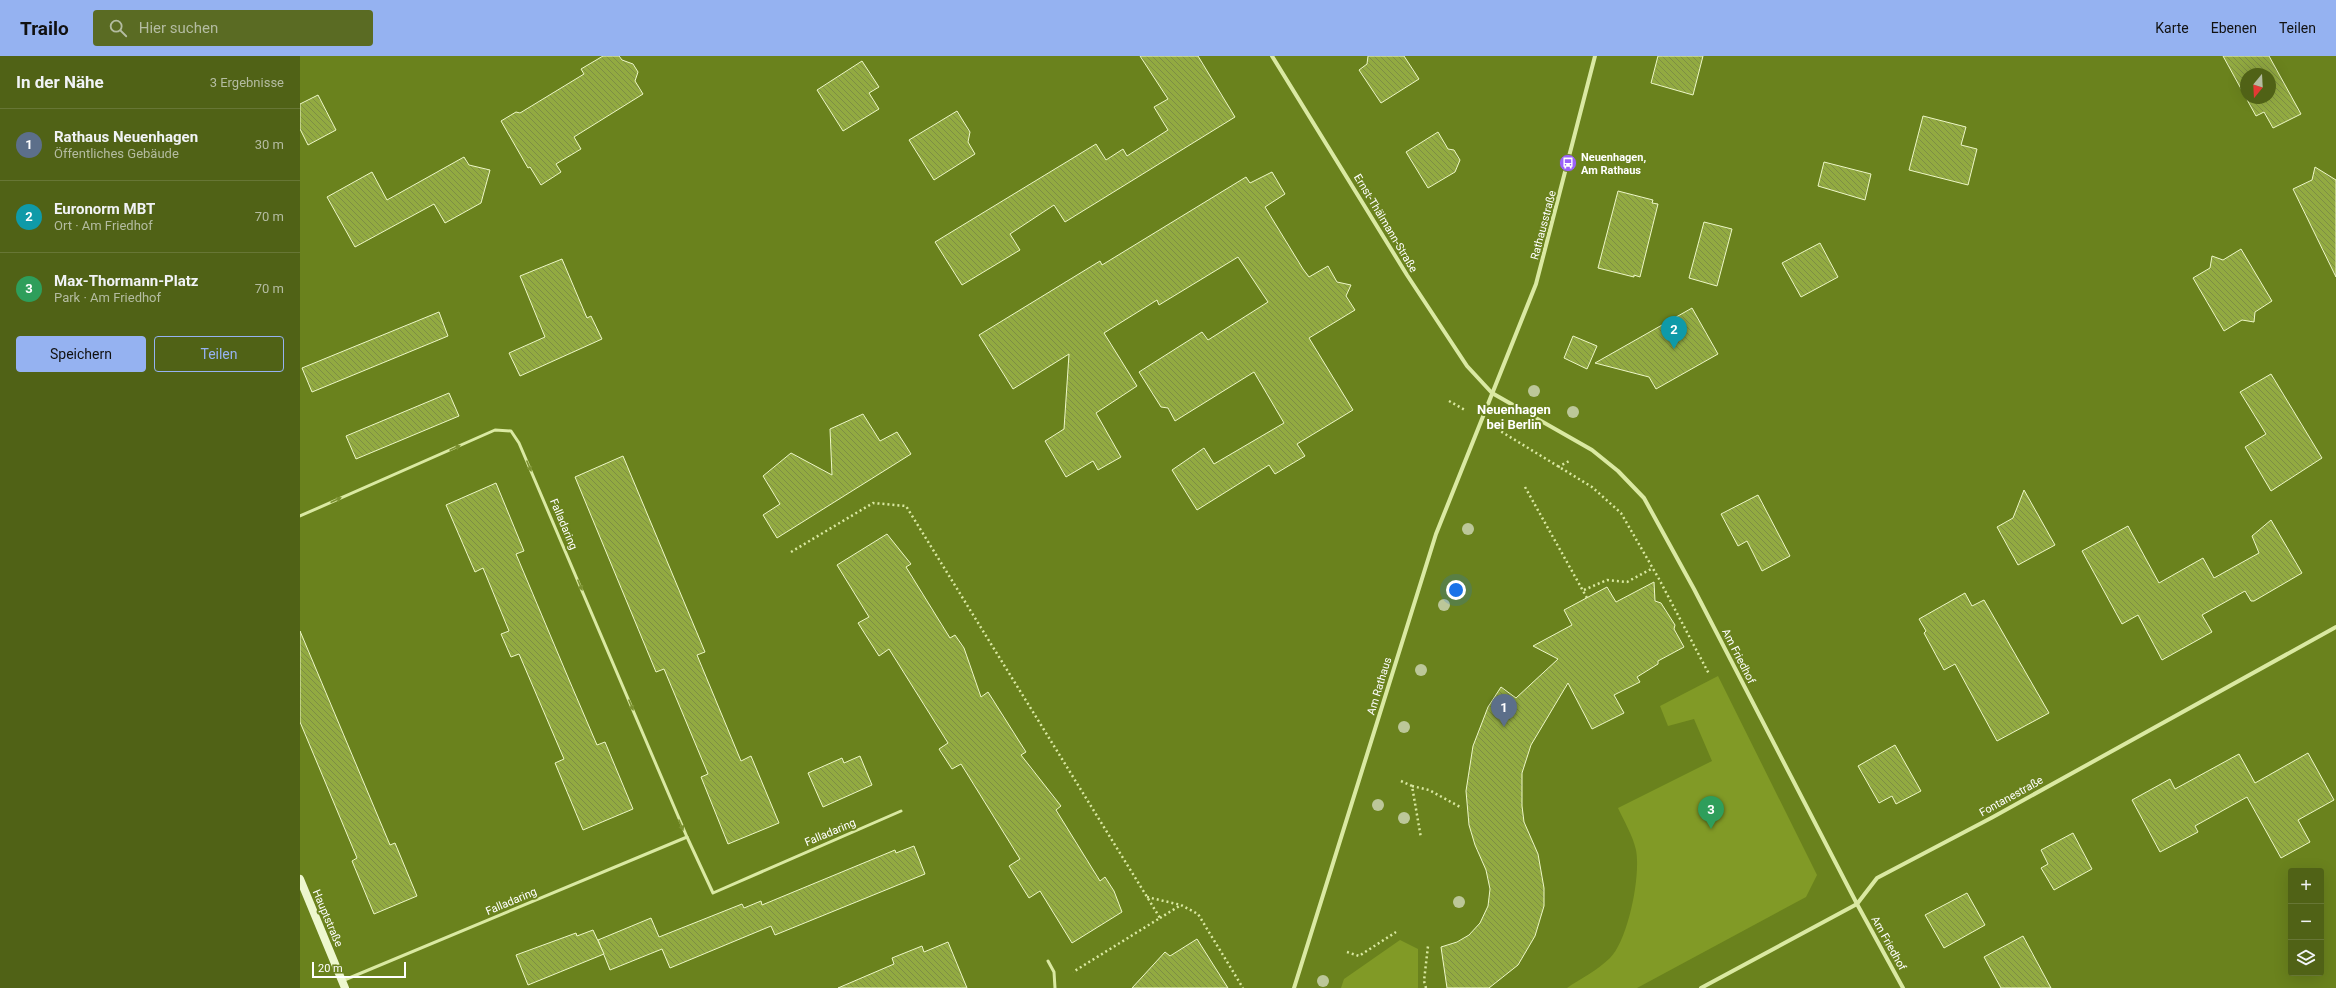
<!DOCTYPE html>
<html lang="de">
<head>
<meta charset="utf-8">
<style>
  body { margin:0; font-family:Roboto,sans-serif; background:#5a6b23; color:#f1f3f6 }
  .controls { position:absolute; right:12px; bottom:12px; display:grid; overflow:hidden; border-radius:4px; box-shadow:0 4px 16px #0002 }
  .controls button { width:36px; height:36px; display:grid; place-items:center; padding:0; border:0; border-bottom:1px solid #677635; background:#506216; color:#f1f3f6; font:20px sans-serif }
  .compass { position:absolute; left:1940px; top:12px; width:36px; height:36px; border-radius:50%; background:#506216; box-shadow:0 4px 16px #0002; rotate:198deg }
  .scale { position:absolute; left:12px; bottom:10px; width:94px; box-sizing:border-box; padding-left:4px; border:2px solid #fff; border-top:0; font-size:11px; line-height:14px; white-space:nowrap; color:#fff; -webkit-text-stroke:3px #6a821d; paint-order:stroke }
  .you { position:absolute; left:1156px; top:534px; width:14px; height:14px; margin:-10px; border:3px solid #fff; border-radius:50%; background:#1a73e8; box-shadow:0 0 0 6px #1a73e833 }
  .badge { display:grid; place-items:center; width:26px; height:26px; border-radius:50%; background:#95b2f1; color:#fff; font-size:13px; font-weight:700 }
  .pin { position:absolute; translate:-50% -33px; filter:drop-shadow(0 1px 2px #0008) }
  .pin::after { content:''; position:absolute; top:21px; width:14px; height:12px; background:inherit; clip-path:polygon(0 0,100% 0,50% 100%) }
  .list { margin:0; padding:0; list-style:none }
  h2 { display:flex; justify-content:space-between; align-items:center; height:52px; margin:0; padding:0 16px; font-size:17px }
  h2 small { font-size:13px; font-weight:400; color:#b4bca1 }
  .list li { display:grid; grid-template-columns:26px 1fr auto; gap:12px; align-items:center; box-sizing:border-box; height:72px; padding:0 16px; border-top:1px solid #677635 }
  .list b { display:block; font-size:15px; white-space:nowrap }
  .list p { margin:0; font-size:13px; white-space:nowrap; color:#b4bca1 }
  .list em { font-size:13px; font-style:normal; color:#b4bca1 }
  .actions { display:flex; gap:8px; padding:12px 16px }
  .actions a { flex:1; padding:9px 0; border:1px solid #95b2f1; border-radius:4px; text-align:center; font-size:14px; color:#95b2f1 }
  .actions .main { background:#95b2f1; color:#111 }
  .icon { flex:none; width:22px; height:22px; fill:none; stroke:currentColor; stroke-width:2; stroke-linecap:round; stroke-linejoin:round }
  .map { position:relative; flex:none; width:2036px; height:932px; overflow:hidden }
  header { display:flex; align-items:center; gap:24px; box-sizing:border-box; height:56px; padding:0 20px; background:#95b2f1; color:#111 }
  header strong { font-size:19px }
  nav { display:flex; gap:22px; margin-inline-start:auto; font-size:14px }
  .search { width:280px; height:36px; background:#5a6b23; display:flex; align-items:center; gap:10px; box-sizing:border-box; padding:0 14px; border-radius:4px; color:#b4bca1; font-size:15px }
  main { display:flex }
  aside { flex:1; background:#506216 }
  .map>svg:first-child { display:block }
  .green { fill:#819a26 }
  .building { fill:url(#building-back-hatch); stroke:#edf7c7; fill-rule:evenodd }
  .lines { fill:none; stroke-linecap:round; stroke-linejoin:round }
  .path { stroke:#dae9a2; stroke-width:2.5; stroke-dasharray:2 3; stroke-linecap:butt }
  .service { stroke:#dae9a2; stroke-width:3 }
  .minor { stroke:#dae9a2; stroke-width:4 }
  .secondary { stroke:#edf7ce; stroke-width:8 }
  .tree { fill:#bcc799 }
  .oneway { fill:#7b9131 }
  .labels { text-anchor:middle; stroke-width:4; stroke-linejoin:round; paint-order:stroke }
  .poi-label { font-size:11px; font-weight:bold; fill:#fff; stroke:#6a821d; text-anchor:start }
  .street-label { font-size:11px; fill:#fff; stroke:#6a821d }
  .quarter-label { font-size:13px; font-weight:bold; fill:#fff; stroke:#6a821d }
</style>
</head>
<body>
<header>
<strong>Trailo</strong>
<div class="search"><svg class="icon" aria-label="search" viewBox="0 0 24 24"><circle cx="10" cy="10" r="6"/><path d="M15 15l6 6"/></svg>Hier suchen</div>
<nav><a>Karte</a><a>Ebenen</a><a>Teilen</a></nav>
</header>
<main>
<aside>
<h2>In der Nähe<small>3 Ergebnisse</small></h2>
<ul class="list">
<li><span class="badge" style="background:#5c6f8a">1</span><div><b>Rathaus Neuenhagen</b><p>Öffentliches Gebäude</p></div><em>30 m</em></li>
<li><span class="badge" style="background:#0f9aa8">2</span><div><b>Euronorm MBT</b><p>Ort · Am Friedhof</p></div><em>70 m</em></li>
<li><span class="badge" style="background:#2e9e5b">3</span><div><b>Max-Thormann-Platz</b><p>Park · Am Friedhof</p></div><em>70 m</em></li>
</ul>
<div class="actions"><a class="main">Speichern</a><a>Teilen</a></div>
</aside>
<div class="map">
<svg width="2036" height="932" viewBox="0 0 2036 932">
  <defs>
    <pattern id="building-back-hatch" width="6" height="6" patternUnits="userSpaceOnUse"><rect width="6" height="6" fill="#92aa41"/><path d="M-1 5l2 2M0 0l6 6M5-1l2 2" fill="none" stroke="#7d8e44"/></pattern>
  </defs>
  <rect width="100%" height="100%" fill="#6a821d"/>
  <g class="green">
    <path d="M 1418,620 L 1517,819 L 1506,841 L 1337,932 L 1267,932 C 1280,923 1298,914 1310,902 C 1328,884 1341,820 1336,794 C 1333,780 1324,765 1318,752 L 1412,705 L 1394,663 L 1368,670 L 1360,650 Z"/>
    <polygon points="1100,884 1118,893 1118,932 1041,932 1044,923"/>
  </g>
  <g class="building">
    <polygon points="303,0 319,0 322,4 333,8 338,16 335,25 343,38 274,81 281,93 256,108 261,116 241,129 230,111 228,112 201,65 216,56 220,57 284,18 281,13"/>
    <polygon points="840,0 898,0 935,61 765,166 754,149 710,178 720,194 662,229 635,186 796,88 806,104 823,93 827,100 868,74 854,51 868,43"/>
    <polygon points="1068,0 1104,0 1119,23 1081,47 1059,14 1067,8"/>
    <polygon points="1358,0 1403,0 1393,39 1351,27"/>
    <path d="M 1923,0 L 1969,0 L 2001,58 L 1973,72 L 1964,56 L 1956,60 ZM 1946,18 L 1970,18 L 1970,42 L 1946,42 Z"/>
    <polygon points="562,5 579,31 569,37 579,53 543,75 517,34"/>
    <polygon points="18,39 36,74 8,89 0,73 0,48"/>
    <polygon points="657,55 670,76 668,86 675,98 634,124 609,84"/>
    <polygon points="1623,60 1666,71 1661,89 1677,93 1668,129 1609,114"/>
    <polygon points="1138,76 1148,93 1154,94 1160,104 1155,116 1128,132 1106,96"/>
    <polygon points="164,101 169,109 190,114 181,147 145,167 134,148 55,191 27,141 72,116 87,144"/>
    <polygon points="1524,106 1571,118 1565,144 1518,130"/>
    <polygon points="2015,111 2036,124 2036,221 1993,133 2012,124"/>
    <polygon points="972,116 985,138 965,151 1003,213 1009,221 1028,210 1037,226 1051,229 1046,240 1055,254 1009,282 1053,354 997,388 1005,400 975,418 969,409 897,454 872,414 904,392 914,408 984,367 954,316 875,365 868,352 861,351 839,316 902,276 908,284 968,246 938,201 859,249 857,244 804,277 837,330 796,357 821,401 798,414 793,405 766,421 745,385 764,373 769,298 713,333 679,279 800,205 802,209 946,121 950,127"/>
    <polygon points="1318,135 1353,144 1352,147 1358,148 1340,221 1334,219 1334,221 1298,212"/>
    <polygon points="1404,166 1432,173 1417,230 1389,222"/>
    <polygon points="1520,187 1538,221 1501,241 1482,207"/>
    <polygon points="1941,193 1972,245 1955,256 1954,266 1942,264 1924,275 1893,222 1910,212 1912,200 1923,204"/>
    <polygon points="262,203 287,262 291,260 302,283 220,320 209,297 245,281 220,220"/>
    <polygon points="1392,252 1418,298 1356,333 1349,321 1295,307"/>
    <polygon points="139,256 148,280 12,336 2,312"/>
    <polygon points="1273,280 1297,290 1287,313 1264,302"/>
    <polygon points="1971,318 2022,402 1971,435 1945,391 1966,378 1940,336"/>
    <polygon points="149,337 159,360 56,403 46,380"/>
    <polygon points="563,358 580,385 597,376 611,398 477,482 463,459 480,448 463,420 491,397 532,419 530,373"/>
    <polygon points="323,400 405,596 397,599 441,705 451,700 479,767 428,788 401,721 408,718 364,613 356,616 275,421"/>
    <polygon points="196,427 224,495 216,498 270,626 297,689 305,686 333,753 283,774 255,707 264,703 219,598 211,601 201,578 209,575 183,512 175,516 146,449"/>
    <polygon points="1724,434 1755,489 1718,509 1697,471 1713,462"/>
    <polygon points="1458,439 1490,500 1462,515 1447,485 1438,490 1421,458"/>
    <polygon points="1971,464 2002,517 1954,545 1951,545 1945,535 1902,559 1912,576 1862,604 1838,559 1822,568 1782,495 1828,470 1859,527 1903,502 1914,522 1959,497 1952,480"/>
    <polygon points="587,478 611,508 606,511 650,582 655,579 664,592 681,641 688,636 726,696 721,699 761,750 756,754 800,825 805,821 814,835 822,856 772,887 740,835 729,842 709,810 720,803 661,708 652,713 639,693 648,687 589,593 579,600 558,567 569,561 537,509"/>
    <polygon points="1354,526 1355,545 1361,547 1375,569 1374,573 1384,591 1358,605 1358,608 1337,621 1340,626 1314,639 1324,657 1292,673 1268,627 1231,689 1222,717 1222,750 1224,766 1238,798 1244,832 1244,850 1235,880 1218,909 1189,932 1147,932 1141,891 1157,886 1169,879 1180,867 1188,850 1190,833 1186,814 1175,789 1169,769 1166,735 1173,690 1188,651 1201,631 1216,642 1258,603 1233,590 1272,569 1264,554 1307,531 1316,546"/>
    <polygon points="1665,537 1672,550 1684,544 1749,657 1697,685 1655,608 1644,614 1624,577 1626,575 1619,563"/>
    <polygon points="0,575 90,789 95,787 117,840 74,858 52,805 57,802 0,666"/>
    <polygon points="1595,689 1621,735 1596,748 1592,740 1579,747 1558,710"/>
    <polygon points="2008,697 2034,744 1998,764 2010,786 1981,802 1947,741 1895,770 1898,776 1860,796 1832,744 1870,723 1875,733 1939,698 1955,727"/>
    <polygon points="560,700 572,729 523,751 508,717 542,702 544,707"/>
    <polygon points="1773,777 1792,813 1754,834 1741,812 1748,808 1741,794"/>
    <polygon points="614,790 625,818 475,879 471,870 370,912 362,893 310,914 298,884 351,862 359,881 442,848 444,852 461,845 462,849 595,794 596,797"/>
    <polygon points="1667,837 1685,869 1644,892 1625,859"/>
    <polygon points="293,874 304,898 228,929 216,899 276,877 277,880"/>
    <polygon points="1723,880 1751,932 1701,932 1684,901"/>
    <polygon points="897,883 928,932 832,932 865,896 870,900"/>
    <polygon points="648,886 667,932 538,932 594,908 592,902 622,890 624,896"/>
  </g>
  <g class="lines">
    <g class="path">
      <polyline points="1149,345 1165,354"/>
      <polyline points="1197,373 1292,431 1321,457 1359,523 1409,618"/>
      <polyline points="1258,411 1271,404"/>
      <polyline points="1225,431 1287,542"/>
      <polyline points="491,496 573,447 606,450 860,862 773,916"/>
      <polyline points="1284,534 1307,524 1327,526 1353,512"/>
      <polyline points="1101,725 1112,730 1121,782"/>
      <polyline points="1112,730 1129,734 1162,752"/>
      <polyline points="847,841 881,849 898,858 943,932"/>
      <polyline points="860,862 881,849"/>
      <polyline points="1047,896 1059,900 1096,876"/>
      <polyline points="1126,932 1124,925 1128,890"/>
    </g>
    <g class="service">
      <polyline points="0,460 195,374 211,375 219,387 387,781 42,925"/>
      <polyline points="387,781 413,837 601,755"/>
      <polyline points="748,905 754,916 755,932"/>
    </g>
    <g class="minor">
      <polyline points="972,0 1107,219 1167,310 1192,337 1292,394 1318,415 1344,442 1394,533 1557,848 1603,932"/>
      <polyline points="994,932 1136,478 1236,228 1295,0"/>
      <polyline points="1401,932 1557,848 1577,822 1693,761 2036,571"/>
    </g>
    <polyline class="secondary" points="0,823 45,932"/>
  </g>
  <g class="tree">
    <circle cx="1234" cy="335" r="6"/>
    <circle cx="1273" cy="356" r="6"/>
    <circle cx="1168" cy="473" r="6"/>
    <circle cx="1144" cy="549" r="6"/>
    <circle cx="1121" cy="614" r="6"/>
    <circle cx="1104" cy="671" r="6"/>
    <circle cx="1078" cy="749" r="6"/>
    <circle cx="1104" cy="762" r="6"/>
    <circle cx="1159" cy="846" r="6"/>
    <circle cx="1023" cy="925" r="6"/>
  </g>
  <defs><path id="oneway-solid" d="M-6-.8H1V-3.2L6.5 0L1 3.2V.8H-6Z"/></defs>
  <g class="oneway">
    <use href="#oneway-solid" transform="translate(155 392) rotate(-24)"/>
    <use href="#oneway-solid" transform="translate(229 410) rotate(67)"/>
    <use href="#oneway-solid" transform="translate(36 444) rotate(-24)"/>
    <use href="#oneway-solid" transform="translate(280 529) rotate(67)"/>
    <use href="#oneway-solid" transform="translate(331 649) rotate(67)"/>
    <use href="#oneway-solid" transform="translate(381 769) rotate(67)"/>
  </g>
  <defs>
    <symbol id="bus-disc" viewBox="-11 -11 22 22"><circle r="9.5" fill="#9b61f9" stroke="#6a821d"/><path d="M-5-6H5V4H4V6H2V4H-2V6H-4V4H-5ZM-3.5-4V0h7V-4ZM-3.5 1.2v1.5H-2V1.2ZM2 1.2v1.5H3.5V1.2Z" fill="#fff"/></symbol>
  </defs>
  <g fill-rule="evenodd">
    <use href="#bus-disc" x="1258" y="97" width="20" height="20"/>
  </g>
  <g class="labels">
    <g class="poi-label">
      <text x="1281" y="105">Neuenhagen,<tspan x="1281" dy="13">Am Rathaus</tspan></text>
    </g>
    <g class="street-label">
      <text transform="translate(1086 167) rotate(59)" y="4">Ernst-Thälmann-Straße</text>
      <text transform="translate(1243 169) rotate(-75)" y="4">Rathausstraße</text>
      <text transform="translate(264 468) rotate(67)" y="4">Falladaring</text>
      <text transform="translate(1439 600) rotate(63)" y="4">Am Friedhof</text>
      <text transform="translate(1079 630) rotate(-73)" y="4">Am Rathaus</text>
      <text transform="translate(1711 740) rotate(-29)" y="4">Fontanestraße</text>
      <text transform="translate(530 776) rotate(-23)" y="4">Falladaring</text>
      <text transform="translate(211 845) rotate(-23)" y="4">Falladaring</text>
      <text transform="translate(28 862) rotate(67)" y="4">Hauptstraße</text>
      <text transform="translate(1589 887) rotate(61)" y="4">Am Friedhof</text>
    </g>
    <g class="quarter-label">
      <text x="1214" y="358">Neuenhagen<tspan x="1214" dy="15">bei Berlin</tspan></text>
    </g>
  </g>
</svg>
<div class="controls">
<button>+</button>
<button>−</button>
<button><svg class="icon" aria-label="layers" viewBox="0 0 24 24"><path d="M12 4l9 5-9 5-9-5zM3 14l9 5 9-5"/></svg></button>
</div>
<svg class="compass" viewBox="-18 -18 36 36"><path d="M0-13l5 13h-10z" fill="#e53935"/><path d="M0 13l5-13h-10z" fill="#b4bca1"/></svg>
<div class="scale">20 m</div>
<div class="you"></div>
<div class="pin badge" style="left:1204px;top:671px;background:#5c6f8a">1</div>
<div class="pin badge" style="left:1374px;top:293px;background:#0f9aa8">2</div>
<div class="pin badge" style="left:1411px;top:773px;background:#2e9e5b">3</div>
</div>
</main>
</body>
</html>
